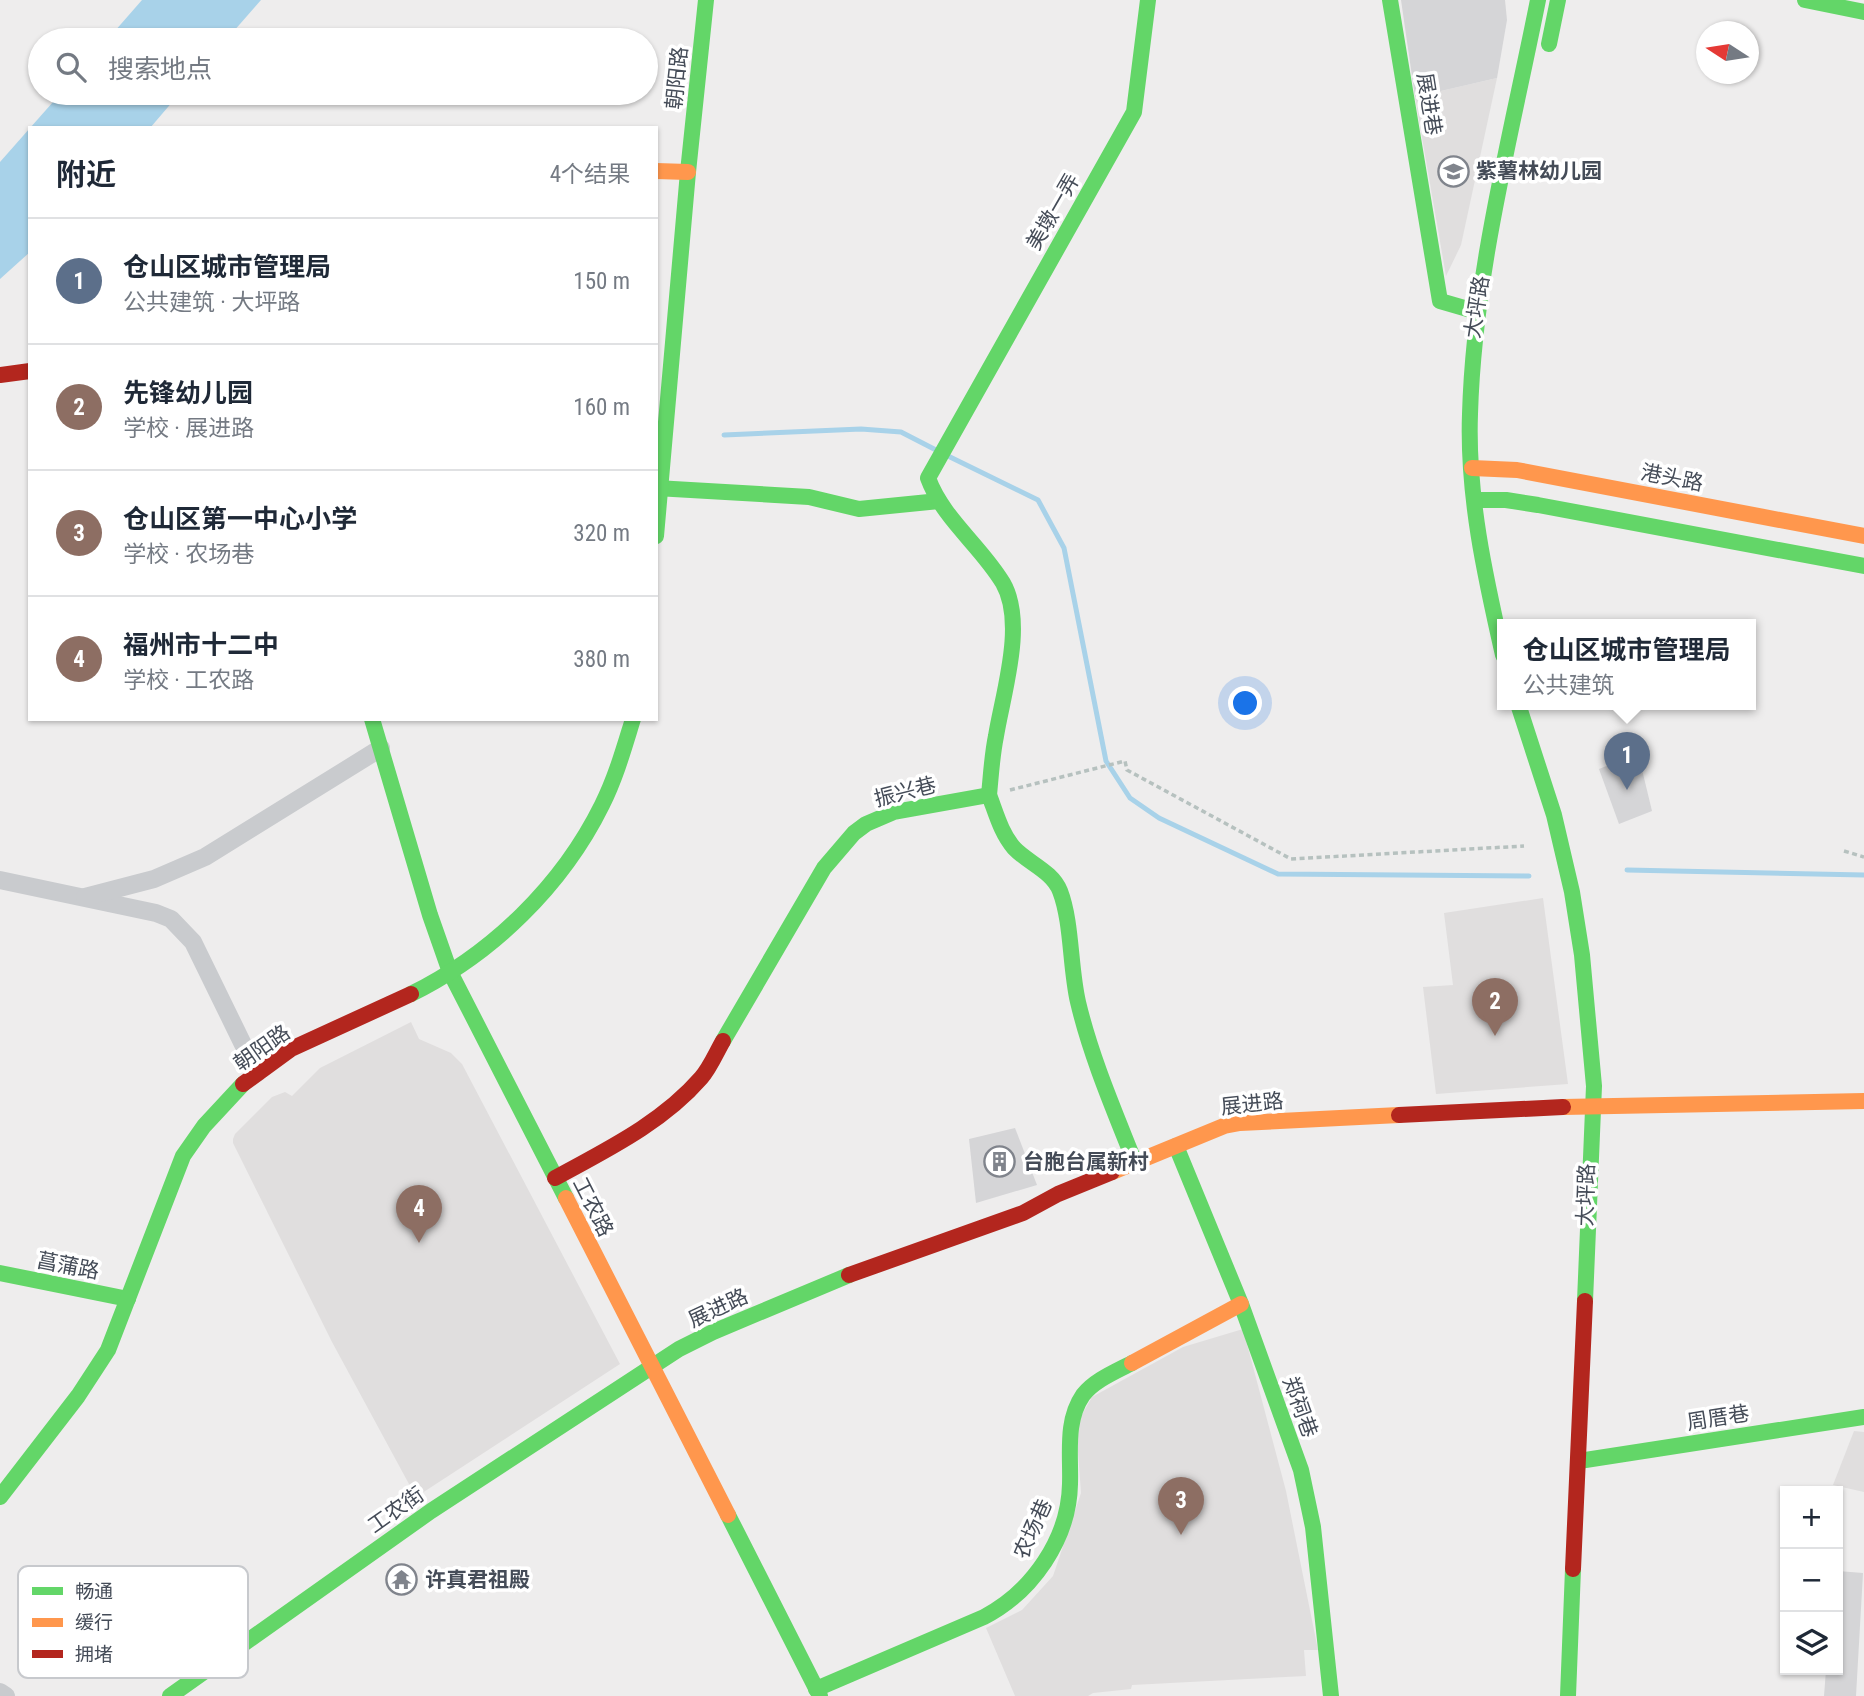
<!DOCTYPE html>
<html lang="zh">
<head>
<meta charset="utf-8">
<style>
  body { margin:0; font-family:"Roboto Condensed","Noto Sans SC",sans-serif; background:#f6f6f7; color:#1f2937 }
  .controls { position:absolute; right:21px; bottom:21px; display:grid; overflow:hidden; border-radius:0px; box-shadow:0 2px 5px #0004 }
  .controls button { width:63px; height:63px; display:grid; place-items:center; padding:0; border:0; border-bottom:2px solid #e0e1e3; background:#fff; color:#1f2937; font:35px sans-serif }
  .compass { position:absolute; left:1696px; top:21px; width:63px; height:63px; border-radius:50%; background:#fff; box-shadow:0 2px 5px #0004; rotate:282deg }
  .you { position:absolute; left:1246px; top:704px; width:24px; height:24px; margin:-18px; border:5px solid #fff; border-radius:50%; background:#1a73e8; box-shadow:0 0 0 10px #1a73e833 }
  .badge { display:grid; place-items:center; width:46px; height:46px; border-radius:50%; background:#0b8043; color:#fff; font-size:23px; font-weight:700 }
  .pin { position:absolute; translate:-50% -58px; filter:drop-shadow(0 2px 4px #0008) }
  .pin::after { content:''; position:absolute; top:37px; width:24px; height:21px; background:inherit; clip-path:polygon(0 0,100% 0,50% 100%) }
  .popup { position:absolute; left:1497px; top:619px; width:259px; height:91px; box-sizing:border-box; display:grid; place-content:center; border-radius:0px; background:#fff; filter:drop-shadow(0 2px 5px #0005); font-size:23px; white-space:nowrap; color:#747a83 }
  .popup b { font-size:26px; color:#1f2937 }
  .popup::after { content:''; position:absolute; left:50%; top:100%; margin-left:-14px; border:14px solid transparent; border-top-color:#fff }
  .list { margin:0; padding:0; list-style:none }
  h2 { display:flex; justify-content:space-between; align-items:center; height:91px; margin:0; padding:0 28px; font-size:30px }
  h2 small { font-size:23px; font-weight:400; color:#747a83 }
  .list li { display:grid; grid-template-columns:46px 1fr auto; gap:21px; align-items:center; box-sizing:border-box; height:126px; padding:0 28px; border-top:2px solid #e0e1e3 }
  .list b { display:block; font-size:26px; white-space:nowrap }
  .list p { margin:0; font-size:23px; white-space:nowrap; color:#747a83 }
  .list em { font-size:23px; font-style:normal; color:#747a83 }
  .icon { flex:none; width:38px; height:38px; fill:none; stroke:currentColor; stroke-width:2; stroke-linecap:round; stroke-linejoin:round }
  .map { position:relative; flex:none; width:1864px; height:1696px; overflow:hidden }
  .search { position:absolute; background:#fff; box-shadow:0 2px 5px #0004; left:28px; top:28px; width:630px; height:77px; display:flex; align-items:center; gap:18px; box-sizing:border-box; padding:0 24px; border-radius:38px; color:#747a83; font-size:26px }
  .panel { position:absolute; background:#fff; box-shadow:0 2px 5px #0004; left:28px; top:126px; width:630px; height:595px; border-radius:0px }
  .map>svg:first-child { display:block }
  .education { fill:#e0dede }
  .water { fill:#a8d2e9 }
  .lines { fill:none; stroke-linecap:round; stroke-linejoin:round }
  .stream { stroke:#a8d2e9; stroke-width:5 }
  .building { fill:#d5d5d7 }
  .path { stroke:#b6c1bf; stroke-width:3.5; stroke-dasharray:5 3.5; stroke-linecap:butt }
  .street { stroke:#c9cbce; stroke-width:18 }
  .fast { stroke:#63d668; stroke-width:16 }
  .slow { stroke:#ff974d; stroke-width:16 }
  .jam { stroke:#b3261e; stroke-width:16 }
  .labels { text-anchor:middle; stroke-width:7; stroke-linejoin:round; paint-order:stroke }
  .street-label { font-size:21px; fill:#454c58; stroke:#fff }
  .poi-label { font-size:21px; font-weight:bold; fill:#454c58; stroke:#fff; text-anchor:start }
  .key { fill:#fff; stroke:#c7c9cd; stroke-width:2 }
  .key-label { font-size:19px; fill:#454c58 }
</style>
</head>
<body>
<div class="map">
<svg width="1864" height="1696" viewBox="0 0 1864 1696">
  <rect width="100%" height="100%" fill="#eeeded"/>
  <g class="education">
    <polygon points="1497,78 1461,245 1446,276 1415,97"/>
    <polygon points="1543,898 1568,1084 1436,1094 1423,987 1453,985 1444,913"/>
    <polygon points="411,1022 419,1039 451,1053 462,1064 620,1364 416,1497 332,1342 233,1143 233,1139 235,1134 272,1097 285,1092 292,1096 320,1068"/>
    <polygon points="1243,1329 1286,1491 1318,1650 1304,1650 1306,1676 1132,1685 1131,1689 1093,1693 1088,1696 1015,1696 986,1628 1022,1610 1053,1576 1081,1493 1076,1425 1092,1397 1183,1347"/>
    <polygon points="1854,1431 1864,1432 1864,1492 1833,1485"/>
  </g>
  <g class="water">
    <polygon points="142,0 261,0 226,40 107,40"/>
    <polygon points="61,93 180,93 150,128 30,128"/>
    <polygon points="30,128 30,252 0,279 0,162"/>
  </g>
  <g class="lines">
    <g class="stream">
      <polyline points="724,435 861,429 901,432 936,450"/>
      <polyline points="948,456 1038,500 1064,548 1106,761 1130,798 1159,818 1278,874 1529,876"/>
      <polyline points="1627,870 1864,875"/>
    </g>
  </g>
  <g class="building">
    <polygon points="1401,0 1505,0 1507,20 1497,78 1415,97"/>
    <polygon points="1638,753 1652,811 1619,824 1599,769"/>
    <polygon points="1015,1128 1037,1185 976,1203 969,1139"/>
    <polygon points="1838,1571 1863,1573 1856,1696 1824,1696 1826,1670 1838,1670"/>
  </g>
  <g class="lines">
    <g class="path">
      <polyline points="1010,790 1125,761 1127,770 1291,859 1524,846"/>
      <polyline points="1844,851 1864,857"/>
    </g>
    <g class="street">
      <polyline points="0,880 156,913 171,919 193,942 257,1073"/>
      <polyline points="85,897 154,879 205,857 381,748"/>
      <polyline points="0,1692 6,1696"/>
    </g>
    <g class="fast">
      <polyline points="1390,0 1440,301 1478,312"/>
      <polyline points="1805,0 1864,12"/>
      <polyline points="1549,44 1558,0"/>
      <polyline points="656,488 809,497 859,509 939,501"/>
      <polyline points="1475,500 1506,500 1538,505 1864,566"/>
      <polyline points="656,536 688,172 706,0"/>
      <path d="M 1503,655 C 1485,576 1467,495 1470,414 C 1474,274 1511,136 1538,0"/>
      <polyline points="1518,704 1554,815 1572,892 1582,955 1594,1086 1585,1301"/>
      <polyline points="372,719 430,915 450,972 566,1198"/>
      <path d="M 989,795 C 991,775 992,755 996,736 C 1003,693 1026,623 1003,583 C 981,546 943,519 928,478 L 1134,112 L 1148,0"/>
      <path d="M 411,994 C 492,954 562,886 602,805 C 616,777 624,748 633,719"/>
      <path d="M 723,1041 L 824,868 L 854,833 L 866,824 L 894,812 L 989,795 C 996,813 1001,833 1014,848 C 1028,863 1052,871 1060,891 C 1072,922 1070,968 1078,1002 C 1091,1057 1114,1110 1135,1163"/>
      <polyline points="1176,1146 1241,1304 1301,1470 1313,1527 1331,1696"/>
      <polyline points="0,1273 128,1299"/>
      <polyline points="1579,1461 1864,1417"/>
      <polyline points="0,1497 78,1396 108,1350 183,1156 204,1126 243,1084"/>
      <polyline points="728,1515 820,1696"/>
      <path d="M 816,1689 L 984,1617 C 1032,1592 1069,1539 1070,1484 C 1071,1454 1065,1421 1083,1395 C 1095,1380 1115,1372 1132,1363"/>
      <polyline points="170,1696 431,1511 679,1349 713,1332 849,1275"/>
      <polyline points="1568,1696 1573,1569"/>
    </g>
    <g class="slow">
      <polyline points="656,171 688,172"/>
      <polyline points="1472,468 1517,470 1864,536"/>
      <polyline points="1563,1107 1864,1101"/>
      <polyline points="1112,1172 1224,1126 1240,1123 1399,1115"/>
      <polyline points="566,1198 728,1515"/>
      <polyline points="1132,1363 1241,1304"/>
    </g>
    <g class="jam">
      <polyline points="0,375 30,371"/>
      <polyline points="243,1084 291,1049 411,994"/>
      <polyline points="1399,1115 1563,1107"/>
      <path d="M 555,1178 C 606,1150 662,1123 701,1078 C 710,1068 716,1053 723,1041"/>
      <polyline points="849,1275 1023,1213 1058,1194 1112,1172"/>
      <polyline points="1573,1569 1585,1301"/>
    </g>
  </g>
  <defs>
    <symbol id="school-ring" viewBox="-11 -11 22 22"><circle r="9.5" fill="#fff" stroke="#80848c" stroke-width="1.5"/><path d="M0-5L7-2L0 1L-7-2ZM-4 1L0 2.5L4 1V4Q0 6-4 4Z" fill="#80848c"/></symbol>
    <symbol id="building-ring" viewBox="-11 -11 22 22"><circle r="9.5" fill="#fff" stroke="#80848c" stroke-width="1.5"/><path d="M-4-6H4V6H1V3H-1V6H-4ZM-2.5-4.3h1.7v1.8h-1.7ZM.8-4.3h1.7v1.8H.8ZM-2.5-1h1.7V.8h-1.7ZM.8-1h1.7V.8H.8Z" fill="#80848c"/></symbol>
    <symbol id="temple-ring" viewBox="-11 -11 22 22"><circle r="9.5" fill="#fff" stroke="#80848c" stroke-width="1.5"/><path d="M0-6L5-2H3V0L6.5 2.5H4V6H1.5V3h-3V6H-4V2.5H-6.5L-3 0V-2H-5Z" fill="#80848c"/></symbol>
  </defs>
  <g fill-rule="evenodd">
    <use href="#school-ring" x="1436" y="154" width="35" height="35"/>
    <use href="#building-ring" x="982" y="1144" width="35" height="35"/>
    <use href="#temple-ring" x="384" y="1562" width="35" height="35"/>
  </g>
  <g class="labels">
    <g class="street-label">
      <text transform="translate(677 78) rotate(-84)" y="7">朝阳路</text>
      <text transform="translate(1429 104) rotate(81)" y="7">展进巷</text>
      <text transform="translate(1053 212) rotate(-60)" y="7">美墩一弄</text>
      <text transform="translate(1477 307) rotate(-81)" y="7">大坪路</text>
      <text transform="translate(1672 478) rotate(11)" y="7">港头路</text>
      <text transform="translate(905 792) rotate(-14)" y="7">振兴巷</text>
      <text transform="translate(262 1048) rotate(-35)" y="7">朝阳路</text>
      <text transform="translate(1252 1104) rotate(-6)" y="7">展进路</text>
      <text transform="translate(1586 1195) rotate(-88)" y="7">大坪路</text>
      <text transform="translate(593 1207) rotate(63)" y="7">工农路</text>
      <text transform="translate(68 1266) rotate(11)" y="7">菖蒲路</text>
      <text transform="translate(718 1308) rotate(-25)" y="7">展进路</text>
      <text transform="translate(1300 1407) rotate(70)" y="7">郑祠巷</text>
      <text transform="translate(1718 1418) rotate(-9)" y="7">周厝巷</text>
      <text transform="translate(396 1510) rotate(-35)" y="7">工农街</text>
      <text transform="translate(1033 1529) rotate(-66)" y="7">农场巷</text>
    </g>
    <g class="poi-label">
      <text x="1476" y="178">紫薯林幼儿园</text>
      <text x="1023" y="1169">台胞台属新村</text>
      <text x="425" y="1587">许真君祖殿</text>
    </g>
  </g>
  <rect x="18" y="1566" width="230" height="112" rx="10" class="key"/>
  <rect x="32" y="1587" width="31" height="8" fill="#63d668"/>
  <rect x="32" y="1618" width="31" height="9" fill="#ff974d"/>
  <rect x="32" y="1650" width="31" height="8" fill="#b3261e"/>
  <g class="key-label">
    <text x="75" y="1598">畅通</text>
    <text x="75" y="1629">缓行</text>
    <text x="75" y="1661">拥堵</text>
  </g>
</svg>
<div class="controls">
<button>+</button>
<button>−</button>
<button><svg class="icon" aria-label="layers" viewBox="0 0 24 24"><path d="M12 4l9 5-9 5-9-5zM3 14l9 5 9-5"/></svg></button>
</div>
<svg class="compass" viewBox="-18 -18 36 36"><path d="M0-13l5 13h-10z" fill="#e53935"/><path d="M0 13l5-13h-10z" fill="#747a83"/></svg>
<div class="you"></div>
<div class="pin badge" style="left:1627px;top:790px;background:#5c6f8a">1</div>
<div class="popup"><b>仓山区城市管理局</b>公共建筑</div>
<div class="pin badge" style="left:1495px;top:1036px;background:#8d6e63">2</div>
<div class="pin badge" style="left:1181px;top:1535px;background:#8d6e63">3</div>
<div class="pin badge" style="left:419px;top:1243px;background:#8d6e63">4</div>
<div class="search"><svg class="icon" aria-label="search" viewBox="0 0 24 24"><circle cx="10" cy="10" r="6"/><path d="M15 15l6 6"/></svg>搜索地点</div>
<section class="panel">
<h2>附近<small>4个结果</small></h2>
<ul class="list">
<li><span class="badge" style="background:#5c6f8a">1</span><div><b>仓山区城市管理局</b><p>公共建筑 · 大坪路</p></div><em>150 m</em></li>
<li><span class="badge" style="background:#8d6e63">2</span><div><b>先锋幼儿园</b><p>学校 · 展进路</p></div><em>160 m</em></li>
<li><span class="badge" style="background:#8d6e63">3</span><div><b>仓山区第一中心小学</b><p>学校 · 农场巷</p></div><em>320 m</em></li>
<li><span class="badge" style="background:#8d6e63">4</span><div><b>福州市十二中</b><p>学校 · 工农路</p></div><em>380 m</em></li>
</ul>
</section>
</div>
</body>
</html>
